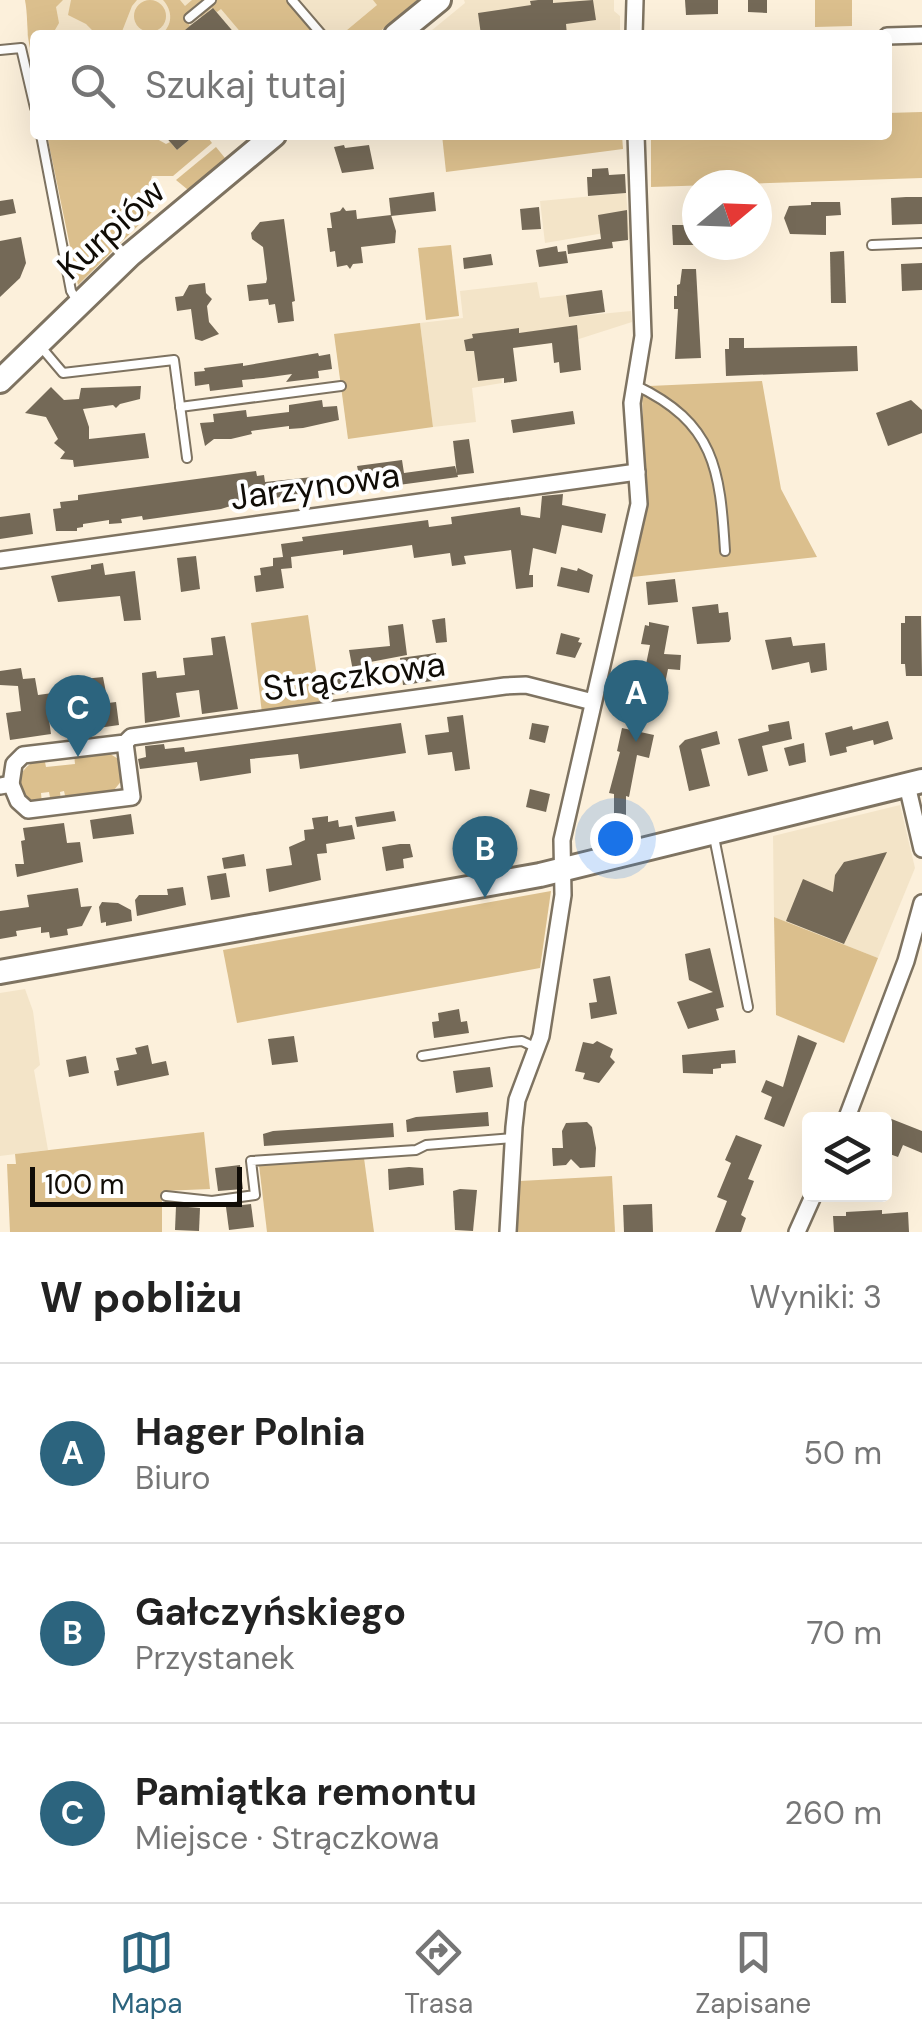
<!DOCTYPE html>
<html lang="pl">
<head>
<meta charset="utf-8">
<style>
  body { margin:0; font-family:"DM Sans",sans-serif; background:#f2f2f2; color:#222 }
  .controls { position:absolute; right:30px; bottom:30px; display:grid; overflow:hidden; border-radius:10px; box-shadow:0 10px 40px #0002 }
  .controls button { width:90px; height:90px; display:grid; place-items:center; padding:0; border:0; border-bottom:2px solid #e0e0e0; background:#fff; color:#222; font:50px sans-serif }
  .compass { position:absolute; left:682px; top:170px; width:90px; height:90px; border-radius:50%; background:#fff; box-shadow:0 10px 40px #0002; rotate:71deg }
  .scale { position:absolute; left:30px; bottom:25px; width:212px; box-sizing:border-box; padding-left:10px; border:5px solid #100c06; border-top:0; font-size:28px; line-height:35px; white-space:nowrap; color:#100c06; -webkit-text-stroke:8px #fff; paint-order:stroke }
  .you { position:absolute; left:615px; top:838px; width:35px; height:35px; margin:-25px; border:8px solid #fff; border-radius:50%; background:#1a73e8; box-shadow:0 0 0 15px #1a73e833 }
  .badge { display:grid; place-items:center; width:65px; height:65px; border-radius:50%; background:#2c647e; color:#fff; font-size:32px; font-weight:700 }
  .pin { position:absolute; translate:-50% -82px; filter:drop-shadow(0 2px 5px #0008) }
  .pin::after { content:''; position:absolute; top:52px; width:35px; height:30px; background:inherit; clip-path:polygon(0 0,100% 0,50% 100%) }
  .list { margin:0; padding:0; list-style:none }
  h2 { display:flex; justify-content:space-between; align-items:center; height:130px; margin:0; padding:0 40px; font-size:42px }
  h2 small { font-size:32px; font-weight:400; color:#767676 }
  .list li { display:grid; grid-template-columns:65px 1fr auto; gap:30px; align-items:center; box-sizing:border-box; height:180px; padding:0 40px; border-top:2px solid #e0e0e0 }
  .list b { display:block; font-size:38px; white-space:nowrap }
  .list p { margin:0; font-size:32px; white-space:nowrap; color:#767676 }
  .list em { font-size:32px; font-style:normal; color:#767676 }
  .icon { flex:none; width:55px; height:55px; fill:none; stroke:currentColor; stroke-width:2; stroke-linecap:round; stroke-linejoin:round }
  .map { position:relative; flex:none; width:922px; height:1232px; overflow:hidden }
  .search { position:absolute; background:#fff; box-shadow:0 10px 40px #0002; left:30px; right:30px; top:30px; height:110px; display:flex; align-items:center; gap:25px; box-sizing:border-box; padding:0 35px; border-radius:10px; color:#767676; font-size:38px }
  .sheet { height:670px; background:#fff }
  nav { display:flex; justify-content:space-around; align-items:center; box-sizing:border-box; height:140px; border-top:2px solid #e0e0e0; background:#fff; font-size:28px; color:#767676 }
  nav a { display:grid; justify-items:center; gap:5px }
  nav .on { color:#2c647e }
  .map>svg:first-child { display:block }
  .built { fill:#f3e4c8 }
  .green { fill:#dbbf8d }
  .building { fill:#746957 }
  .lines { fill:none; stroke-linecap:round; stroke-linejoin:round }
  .lane-casing { stroke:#7e7361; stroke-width:12 }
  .street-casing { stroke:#7e7361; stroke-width:20 }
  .secondary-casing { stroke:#7e7361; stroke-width:28 }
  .lane { stroke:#fff; stroke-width:8 }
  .street { stroke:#fff; stroke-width:15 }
  .secondary { stroke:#fff; stroke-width:22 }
  .labels { text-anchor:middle; stroke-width:8; stroke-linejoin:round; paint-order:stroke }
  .street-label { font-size:35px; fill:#100c06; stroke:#fff }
</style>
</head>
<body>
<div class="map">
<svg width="922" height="1232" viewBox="0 0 922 1232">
  <rect width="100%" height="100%" fill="#fcf0db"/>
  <g class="built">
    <polygon points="25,0 383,0 341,35 35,35 35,61 27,35 30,24"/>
    <polygon points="464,0 614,0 614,11 620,16 620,35 426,35 465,3"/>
    <polygon points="626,193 630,239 612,242 610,232 545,243 540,201"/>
    <polygon points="537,282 540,298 566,295 569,317 631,311 632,322 579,339 498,350 502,383 472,388 476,422 433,427 420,323 463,318 460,291"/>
    <polygon points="900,805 915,868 878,958 774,917 773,836"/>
    <polygon points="25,989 33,1011 40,1065 34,1070 48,1150 0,1156 0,993"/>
  </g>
  <g class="green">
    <circle cx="150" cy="16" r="16"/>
    <path d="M 25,0 L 63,0 L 56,7 L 59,23 L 52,35 L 35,35 L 35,61 C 25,43 29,21 25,0 Z"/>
    <polygon points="71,0 137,0 132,6 121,34 97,35 86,24 68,15"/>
    <path d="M 163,0 L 180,0 L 185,6 L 192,0 L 206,0 L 184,17 L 190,26 L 179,35 L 161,35 C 173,25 173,11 163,0 Z"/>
    <polygon points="217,0 286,0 315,35 243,35 221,9 217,12 212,8 201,17 199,14"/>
    <polygon points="373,0 417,0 376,35 341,35 377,5"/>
    <polygon points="815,0 852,0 852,26 815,27"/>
    <polygon points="922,112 922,178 651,187 651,135 887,135 887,113"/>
    <polygon points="47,135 150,135 166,144 170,142 177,150 195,135 206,135 212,143 173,176 152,176 147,193 158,206 78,285"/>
    <polygon points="442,135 622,135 623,149 446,172"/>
    <polygon points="216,147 229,163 193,194 176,180"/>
    <polygon points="451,245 459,316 426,320 418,248"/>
    <polygon points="420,323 433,427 348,439 334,334"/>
    <polygon points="762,381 781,489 817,557 632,577 647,510 642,395 649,386"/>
    <polygon points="308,615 321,704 262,713 251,623"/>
    <path d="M 107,752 L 120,760 L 123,779 L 110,795 L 66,800 L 64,791 L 60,792 L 61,801 L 51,803 L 49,792 L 41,793 L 42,804 C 9,795 14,767 44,757 L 46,767 L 75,764 L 74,754 Z"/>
    <polygon points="551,891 540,968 237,1023 223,950"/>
    <polygon points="774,917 878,958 844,1043 776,1015"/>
    <polygon points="204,1132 210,1189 162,1191 162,1232 10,1232 7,1164 16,1164 15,1154"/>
    <polygon points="364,1158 374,1232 267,1232 259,1165"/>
    <polygon points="612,1176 615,1232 517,1232 520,1181"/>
  </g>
  <g class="building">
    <polygon points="538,0 553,0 553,3 593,0 596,20 566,24 567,35 481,35 478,13 531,5 530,1"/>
    <polygon points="685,0 718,0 718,14 686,15"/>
    <polygon points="748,0 767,0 767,13 748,12"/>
    <polygon points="213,8 236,35 179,35 191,25"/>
    <polygon points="164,135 195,135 177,150"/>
    <polygon points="344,145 345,148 369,145 374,169 342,173 334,147"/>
    <polygon points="608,168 609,175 625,174 626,193 588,196 587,177 592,177 592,169"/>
    <polygon points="434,192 436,211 391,216 389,198"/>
    <polygon points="906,197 922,197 922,224 892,225 891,198"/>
    <polygon points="13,199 16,213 0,216 0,201"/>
    <polygon points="811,202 840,202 841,215 826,216 826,235 790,234 784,218 789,206 811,205"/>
    <polygon points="343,207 346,211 356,210 357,219 391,215 396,231 395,243 361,247 363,263 353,264 350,269 347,265 337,267 335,251 330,252 327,228 332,228 330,213 340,211"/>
    <polygon points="539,207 541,229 522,230 520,209"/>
    <polygon points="627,210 628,240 612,242 613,248 568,254 567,245 601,239 598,215"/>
    <polygon points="284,219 295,301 292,302 294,321 278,323 275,304 269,305 268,299 249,301 247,285 266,283 267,279 263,247 252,239 251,233 260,222"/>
    <polygon points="672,225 697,225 697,245 673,245"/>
    <polygon points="21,237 26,263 20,278 0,297 0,241"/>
    <polygon points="557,246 558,252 566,251 568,263 539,267 536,250"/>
    <polygon points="844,251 846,303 831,303 830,252"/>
    <polygon points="491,254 493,265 464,269 463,258"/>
    <polygon points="922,263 922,290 902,291 901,264"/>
    <polygon points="682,269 696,269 701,358 675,359 678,309 674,309 674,296 677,296 677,285 680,284"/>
    <polygon points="205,283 206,293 212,299 207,306 209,322 219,334 202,341 195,339 191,309 177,311 175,297 183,296 189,285"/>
    <polygon points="602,290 605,312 569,317 566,295"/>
    <polygon points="577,325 581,370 560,373 559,362 554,363 552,343 513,348 517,381 504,383 504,378 478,381 474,351 466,351 464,340 473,338 472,334 519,328 519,333"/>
    <polygon points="729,338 744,338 744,348 857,346 858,371 726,376 725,349 729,349"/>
    <polygon points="318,353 319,356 330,354 332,369 318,371 319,378 286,382 292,374 263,378 242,380 243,387 210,391 209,384 195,386 194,372 205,371 204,368 243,363 243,366"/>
    <polygon points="141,386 140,399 120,404 116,408 113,405 83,409 89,427 89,439 145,433 149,458 74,467 73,460 60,459 65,452 54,443 58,439 46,417 25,413 51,387 64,400 79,399 81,388"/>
    <polygon points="322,400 323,407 337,406 339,420 303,428 289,429 289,426 251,431 252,434 231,439 214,439 205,446 200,423 214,422 213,414 246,410 247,417 272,414 289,412 289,405"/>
    <polygon points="911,400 922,410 922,433 888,446 876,413"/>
    <polygon points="573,411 575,424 513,433 511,420"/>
    <polygon points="469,439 474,473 457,475 453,441"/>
    <polygon points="402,460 404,473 455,466 458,477 354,491 352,476 359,475 357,466"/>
    <polygon points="256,471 257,476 264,475 265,482 322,476 324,490 256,501 257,505 244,506 243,502 221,509 143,520 142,516 121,519 122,523 109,524 109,520 83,524 83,527 77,528 77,531 56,531 53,509 61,508 60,502 78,500 78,495"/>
    <polygon points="563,494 562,505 606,514 602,533 562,525 556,554 533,548 529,575 533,575 533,587 516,589 511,550 464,556 466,564 452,566 450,553 414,558 412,545 343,555 343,550 291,557 292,568 281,569 284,588 256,592 254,576 261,575 260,568 273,566 273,558 283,557 281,544 303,541 302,537 428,520 429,527 452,524 451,517 520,507 521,515 540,518 542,496"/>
    <polygon points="30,513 33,534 0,539 0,517"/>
    <polygon points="196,556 200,589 181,592 177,558"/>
    <polygon points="103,563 105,575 135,571 141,620 124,621 120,596 58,602 51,576 91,569 91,565"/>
    <polygon points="561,567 577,571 578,568 593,575 589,593 557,586"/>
    <polygon points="675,579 678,602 648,605 646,582"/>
    <polygon points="718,604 719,613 728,612 731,639 729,642 697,644 692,607"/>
    <polygon points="905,616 921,616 922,676 906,676 905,664 901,664 901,623 905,623"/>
    <polygon points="445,618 447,642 436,643 432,620"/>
    <polygon points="649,622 669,626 664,654 681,655 680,670 668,669 663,693 632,686 637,667 645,669 650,645 641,644 645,625 649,626"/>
    <polygon points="403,624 407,655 365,663 368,689 323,696 322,682 335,680 335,674 353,671 349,650 390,646 388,626"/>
    <polygon points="561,633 580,638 578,642 582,643 575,658 556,654"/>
    <polygon points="225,636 238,709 202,714 199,690 176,693 180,717 145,723 142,673 156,671 157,678 185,675 183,658 213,655 211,638"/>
    <polygon points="791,637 793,646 825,643 827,670 811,673 809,662 772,670 765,640"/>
    <polygon points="436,653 440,680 403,685 400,658"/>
    <polygon points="21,668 23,679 35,678 38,695 60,692 59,686 65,685 64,681 103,677 108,703 116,702 119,725 77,731 74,701 47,705 51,734 10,740 6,713 21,711 18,686 0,685 0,671"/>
    <polygon points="463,715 470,769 455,771 452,752 428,755 425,735 449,732 447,717"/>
    <polygon points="789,721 792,739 762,746 768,771 748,776 738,739 769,731 768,725"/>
    <polygon points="888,721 893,739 874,745 873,740 846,747 847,752 830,756 825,733 852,726 853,730"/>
    <polygon points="401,723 406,753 300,769 298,754 250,759 251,773 200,781 197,762 140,769 138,759 146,757 145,746 164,744 165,749 184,747 185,752"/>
    <polygon points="532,723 549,726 545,743 529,739"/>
    <polygon points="622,728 654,735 649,758 637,755 629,797 626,796 626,830 614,830 614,794 609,793 620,752 617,751"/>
    <polygon points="717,731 720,744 701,749 710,786 689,791 679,746 685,740"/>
    <polygon points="804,743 806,762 789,766 784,748"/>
    <polygon points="530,789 550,794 546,812 526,807"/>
    <polygon points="394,811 396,821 357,827 355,817"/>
    <polygon points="131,814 134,834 93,839 90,820"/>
    <polygon points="328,816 328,822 338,820 339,827 352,825 355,839 326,844 327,853 317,854 321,880 269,892 266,869 292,865 289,847 305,840 304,830 314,829 312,818"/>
    <polygon points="64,823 67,843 80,842 83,862 17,877 15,864 24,864 21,841 25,840 23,828"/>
    <polygon points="502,833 505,851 488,854 484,836"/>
    <polygon points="400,844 410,844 413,857 403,859 404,868 386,871 382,847"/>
    <polygon points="887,852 844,944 786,921 803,879 833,892 835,875 844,862"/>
    <polygon points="244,854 246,866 224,869 222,858"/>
    <polygon points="226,873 230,897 211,900 207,876"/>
    <polygon points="183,887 186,905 137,916 135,900 139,895 168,895 167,889"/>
    <polygon points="78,888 81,907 92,906 82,926 67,929 68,935 50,938 49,932 41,933 41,927 16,931 17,936 0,939 0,911 29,907 27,895"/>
    <polygon points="102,902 118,903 131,910 132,921 106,926 106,922 101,923 99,907"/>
    <polygon points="710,948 724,1007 716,1009 719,1020 688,1029 677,1002 713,992 689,980 685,954"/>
    <polygon points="610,976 617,1014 591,1019 589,1003 597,1002 593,979"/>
    <polygon points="459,1009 461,1022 467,1021 469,1033 434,1038 432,1022 439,1021 438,1013"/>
    <polygon points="798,1035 817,1043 784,1127 764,1119 772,1097 761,1092 766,1080 783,1087"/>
    <polygon points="294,1036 298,1062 272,1065 268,1039"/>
    <polygon points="597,1041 613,1049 610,1057 615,1062 599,1083 583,1079 585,1073 575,1071 583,1042 593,1044"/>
    <polygon points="148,1045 152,1064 166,1061 169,1075 117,1086 114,1071 119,1070 116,1058 137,1054 135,1048"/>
    <polygon points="735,1050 736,1063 721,1064 721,1068 713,1069 713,1074 683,1073 682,1055"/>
    <polygon points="86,1056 89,1073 69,1077 66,1060"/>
    <polygon points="490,1067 493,1087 456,1093 453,1071"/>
    <polygon points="488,1112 489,1126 407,1132 406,1120 416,1117"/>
    <polygon points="884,1116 922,1131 922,1153 903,1145 898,1157 884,1152"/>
    <polygon points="587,1122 592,1127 596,1148 595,1167 580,1168 571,1159 566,1165 553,1166 552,1148 563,1148 562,1131 566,1123"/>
    <polygon points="393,1123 394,1137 264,1146 263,1134 273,1131"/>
    <polygon points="736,1135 762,1145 748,1179 754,1181 741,1215 746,1218 741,1232 715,1232 727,1201 717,1197 731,1163 725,1160"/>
    <polygon points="240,1165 243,1189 218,1191 215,1168"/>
    <polygon points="409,1167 423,1168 424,1185 389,1190 388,1169"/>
    <polygon points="460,1189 477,1190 473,1231 455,1230 453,1191"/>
    <polygon points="251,1204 254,1227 229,1230 226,1207"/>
    <polygon points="652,1204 653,1232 624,1232 623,1205"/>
    <polygon points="176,1206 200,1208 199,1231 175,1230"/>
    <polygon points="882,1210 882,1214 908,1212 909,1232 834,1232 833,1216 846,1216 846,1212"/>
  </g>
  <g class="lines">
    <defs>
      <g id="lane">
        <polyline points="292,0 322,35"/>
        <polyline points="189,18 211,0"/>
        <polyline points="0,50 21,48 35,108"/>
        <polyline points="41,135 71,291 77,301"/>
        <polyline points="872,245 922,243"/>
        <polyline points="41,347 63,373 174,360 187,458"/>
        <path d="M 635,385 C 715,423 720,469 725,551"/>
        <polyline points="180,407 341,386"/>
        <polyline points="714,837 748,1007"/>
        <polyline points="422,1056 511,1042 522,1041 537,1048"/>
        <polyline points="166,1196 212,1201 255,1195 251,1161 416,1150 426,1145 513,1138"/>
      </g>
      <g id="street">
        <polyline points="634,35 635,0"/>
        <polyline points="887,36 922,35"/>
        <polyline points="0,560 637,472"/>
        <polyline points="11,784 18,801 28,810 132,797 125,743"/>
        <polyline points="907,785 922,849"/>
        <polyline points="0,786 11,784 14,764 23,755 125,743 131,737 505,686 526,685 593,702"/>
        <polyline points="846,1120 906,961 922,903"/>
        <polyline points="508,1232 514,1127 517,1100 541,1036 563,895 562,840 639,504 632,403 643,336 636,135"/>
        <polyline points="797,1232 814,1194"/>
      </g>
      <g id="secondary">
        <polyline points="396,35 439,0"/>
        <polyline points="0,381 130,255 274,135"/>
        <polyline points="0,972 540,875 922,781"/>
      </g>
    </defs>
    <use href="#lane" class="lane-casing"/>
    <use href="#street" class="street-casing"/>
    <use href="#secondary" class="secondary-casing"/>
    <use href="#lane" class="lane"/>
    <use href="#street" class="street"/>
    <use href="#secondary" class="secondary"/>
  </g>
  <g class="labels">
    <g class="street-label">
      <text transform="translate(111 229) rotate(-42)" y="12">Kurpiów</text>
      <text transform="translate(315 486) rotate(-8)" y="12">Jarzynowa</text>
      <text transform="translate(354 676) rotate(-8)" y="12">Strączkowa</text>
    </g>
  </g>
</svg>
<div class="controls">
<button><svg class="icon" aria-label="layers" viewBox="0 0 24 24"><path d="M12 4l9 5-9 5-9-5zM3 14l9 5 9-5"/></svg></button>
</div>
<svg class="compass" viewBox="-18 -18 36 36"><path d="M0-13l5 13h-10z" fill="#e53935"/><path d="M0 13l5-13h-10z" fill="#767676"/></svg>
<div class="scale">100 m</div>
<div class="you"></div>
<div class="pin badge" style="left:636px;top:742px">A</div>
<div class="pin badge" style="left:485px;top:898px">B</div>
<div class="pin badge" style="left:78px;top:757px">C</div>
<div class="search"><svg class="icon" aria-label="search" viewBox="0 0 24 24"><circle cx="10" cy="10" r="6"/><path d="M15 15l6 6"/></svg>Szukaj tutaj</div>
</div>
<section class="sheet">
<h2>W pobliżu<small>Wyniki: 3</small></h2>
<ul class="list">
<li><span class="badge">A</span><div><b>Hager Polnia</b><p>Biuro</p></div><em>50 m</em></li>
<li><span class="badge">B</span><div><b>Gałczyńskiego</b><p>Przystanek</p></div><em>70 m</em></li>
<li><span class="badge">C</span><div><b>Pamiątka remontu</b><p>Miejsce · Strączkowa</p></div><em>260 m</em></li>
</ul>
</section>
<nav>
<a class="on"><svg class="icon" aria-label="map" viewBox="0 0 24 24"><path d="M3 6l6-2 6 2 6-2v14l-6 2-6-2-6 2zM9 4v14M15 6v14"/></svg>Mapa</a>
<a><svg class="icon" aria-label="directions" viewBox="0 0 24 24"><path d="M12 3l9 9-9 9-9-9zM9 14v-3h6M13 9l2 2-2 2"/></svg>Trasa</a>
<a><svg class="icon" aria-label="saved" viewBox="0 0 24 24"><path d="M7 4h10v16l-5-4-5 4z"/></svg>Zapisane</a>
</nav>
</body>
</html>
